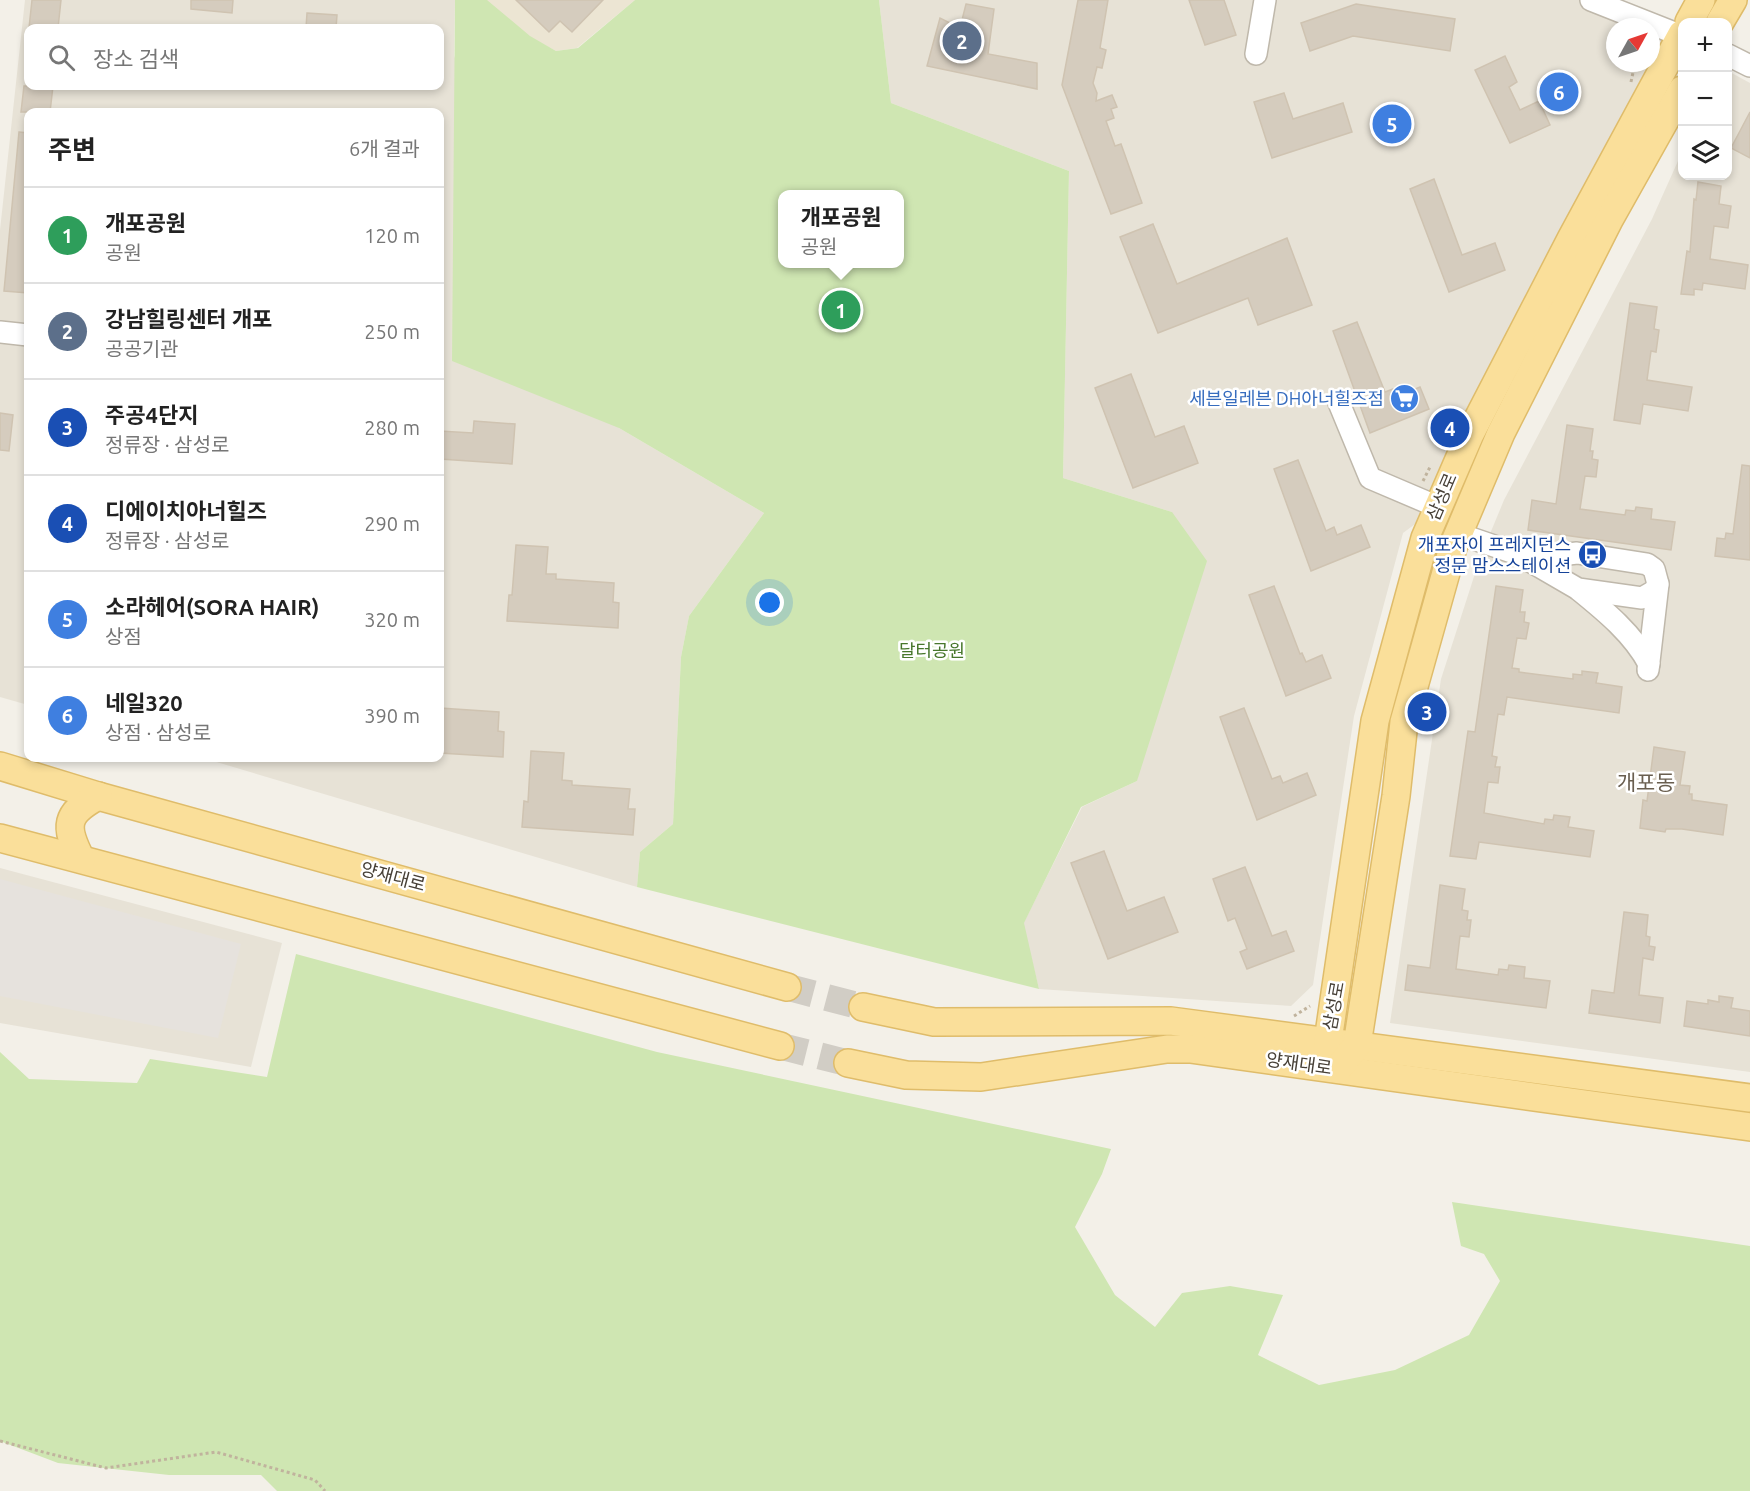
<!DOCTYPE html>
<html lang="ko">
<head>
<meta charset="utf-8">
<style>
  body { margin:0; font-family:Ubuntu,"Noto Sans KR",sans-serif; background:#f2f2f2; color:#222 }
  .controls { position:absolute; right:18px; top:18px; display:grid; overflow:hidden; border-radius:12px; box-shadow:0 3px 9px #0003 }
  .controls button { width:54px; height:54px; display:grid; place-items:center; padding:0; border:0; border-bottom:2px solid #e0e0e0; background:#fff; color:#222; font:30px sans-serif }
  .compass { position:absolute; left:1606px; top:18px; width:54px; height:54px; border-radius:50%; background:#fff; box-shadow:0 3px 9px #0003; rotate:50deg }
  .you { position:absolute; left:770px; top:603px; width:21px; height:21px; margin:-15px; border:4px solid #fff; border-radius:50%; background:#1a73e8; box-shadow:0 0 0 9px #1a73e833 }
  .badge { display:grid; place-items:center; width:39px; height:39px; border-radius:50%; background:#f23f21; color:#fff; font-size:20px; font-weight:700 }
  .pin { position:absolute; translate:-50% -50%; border:3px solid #fff; box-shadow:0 2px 6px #0006 }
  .popup { position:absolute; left:778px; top:190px; width:126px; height:78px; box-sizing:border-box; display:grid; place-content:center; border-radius:12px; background:#fff; filter:drop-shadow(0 2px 4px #0005); font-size:20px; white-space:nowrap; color:#767676 }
  .popup b { font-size:22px; color:#222 }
  .popup::after { content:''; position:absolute; left:50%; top:100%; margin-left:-12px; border:12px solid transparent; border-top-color:#fff }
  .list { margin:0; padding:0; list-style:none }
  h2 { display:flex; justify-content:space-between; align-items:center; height:78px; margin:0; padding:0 24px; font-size:26px }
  h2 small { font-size:20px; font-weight:400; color:#767676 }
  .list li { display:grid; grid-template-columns:39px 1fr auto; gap:18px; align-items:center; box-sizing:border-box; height:96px; padding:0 24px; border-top:2px solid #e0e0e0 }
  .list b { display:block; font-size:22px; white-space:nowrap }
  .list p { margin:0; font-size:20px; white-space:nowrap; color:#767676 }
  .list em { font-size:20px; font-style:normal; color:#767676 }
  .icon { flex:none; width:33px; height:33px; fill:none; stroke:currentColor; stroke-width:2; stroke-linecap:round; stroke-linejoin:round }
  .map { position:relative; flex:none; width:1750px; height:1491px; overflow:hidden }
  .search { position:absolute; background:#fff; box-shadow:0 3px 9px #0003; left:24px; top:24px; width:420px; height:66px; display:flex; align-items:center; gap:15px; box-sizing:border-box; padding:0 21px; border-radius:12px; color:#767676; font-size:22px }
  .panel { position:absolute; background:#fff; box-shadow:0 3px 9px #0003; left:24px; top:108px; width:420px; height:654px; border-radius:12px }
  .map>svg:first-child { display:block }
  .residential { fill:#e7e2d6; fill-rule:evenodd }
  .industrial { fill:#e6e2dd }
  .education { fill:#ece5d3 }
  .green { fill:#cfe6b2; fill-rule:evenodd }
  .building { fill:#d5ccbe; stroke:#cfc3b1; stroke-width:1.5 }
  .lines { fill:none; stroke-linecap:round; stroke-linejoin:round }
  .major-tunnel { stroke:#d1cdc5; stroke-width:27; stroke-dasharray:27 14; stroke-linecap:butt }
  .minor-casing { stroke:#bfb8ab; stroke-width:24 }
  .major-casing { stroke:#dfbc6a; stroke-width:30 }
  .path { stroke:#c0b39d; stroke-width:3; stroke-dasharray:3 3; stroke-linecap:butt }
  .minor { stroke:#fff; stroke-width:21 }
  .major { stroke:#fadf9a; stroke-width:27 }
  .labels { text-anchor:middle; stroke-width:5; stroke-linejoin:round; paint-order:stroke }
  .shop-label { font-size:18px; fill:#366cbe; stroke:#fff; text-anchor:end }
  .street-label { font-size:18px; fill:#474037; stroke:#fff }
  .transit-label { font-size:18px; fill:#164399; stroke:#fff; text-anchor:end }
  .park-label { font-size:18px; fill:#48772c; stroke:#fff }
  .quarter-label { font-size:21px; fill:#695e4f; stroke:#fff }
</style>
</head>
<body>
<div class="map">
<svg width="1750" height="1491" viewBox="0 0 1750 1491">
  <rect width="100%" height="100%" fill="#f3f0e8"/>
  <g class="residential">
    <path d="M 25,0 L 455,0 L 454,56 L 619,428 L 764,513 L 689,616 L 681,657 L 673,824 L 640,852 L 637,887 L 203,758 L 440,758 L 440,112 L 28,112 L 28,705 L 0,697 L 0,230 ZM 28,28 L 440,28 L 440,86 L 28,86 Z"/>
    <path d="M 879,0 L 1591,0 L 1682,35 L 1438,507 L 1403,533 L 1354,716 L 1313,985 L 1291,1006 L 1039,989 L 1023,924 L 1082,807 L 1137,781 L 1172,512 L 1063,478 L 1069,171 L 891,103 ZM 1615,27 L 1651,27 L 1651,63 L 1615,63 Z"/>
    <polygon points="1728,71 1750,83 1750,1072 1390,1023 1441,679 1480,558 1504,500 1652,219 1682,152 1682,176 1728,176"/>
    <polygon points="0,868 282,943 251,1067 0,1023"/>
  </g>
  <polygon class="industrial" points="0,879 241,944 218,1038 0,996"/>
  <polygon class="education" points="484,0 635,0 577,48 556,51 530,37"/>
  <g class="green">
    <path d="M 455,0 L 487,0 L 530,36 L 556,51 L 578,48 L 635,0 L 879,0 L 891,103 L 1069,171 L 1063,478 L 1172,512 L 1207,561 L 1137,781 L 1081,807 L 1024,923 L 1039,989 L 637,887 L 640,852 L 673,824 L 681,657 L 689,616 L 764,513 L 619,428 L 452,361 ZM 782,194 L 900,194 L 900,264 L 782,264 Z"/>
    <polygon points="296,954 657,1052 1111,1149 1102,1174 1075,1227 1115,1295 1155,1327 1182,1293 1230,1286 1283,1295 1258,1355 1319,1385 1395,1370 1469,1335 1500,1281 1484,1254 1461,1246 1452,1202 1750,1246 1750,1491 277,1491 261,1475 169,1475 58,1463 0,1441 0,1052 29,1079 137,1083 150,1059 267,1077"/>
  </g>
  <g class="building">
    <polygon points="32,0 61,0 58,28 29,28"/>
    <polygon points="191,0 233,0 232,13 191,9"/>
    <polygon points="516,0 603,0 572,32 560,21 549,32"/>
    <polygon points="1078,0 1108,0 1100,48 1106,50 1102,68 1097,67 1093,83 1097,93 1096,101 1112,95 1117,107 1111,109 1114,118 1106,121 1115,146 1121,144 1142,203 1111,214 1062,85"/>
    <polygon points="1189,0 1224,0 1236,35 1205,45"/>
    <polygon points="966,4 994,9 988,54 1037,63 1037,89 927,66 940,18 960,28"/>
    <polygon points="1356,4 1455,19 1450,51 1353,36 1310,51 1301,23"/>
    <polygon points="307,13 337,15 336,28 306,28"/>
    <polygon points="1505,56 1517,82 1509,87 1520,110 1539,101 1550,125 1510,143 1475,70"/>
    <polygon points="24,86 53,86 50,112 21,112"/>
    <polygon points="1284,93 1293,119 1343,103 1352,132 1272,158 1254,102"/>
    <polygon points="1750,112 1750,158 1731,148"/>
    <polygon points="19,132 28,133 28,293 4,291"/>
    <polygon points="1434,179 1462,255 1495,243 1505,270 1449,292 1410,189"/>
    <polygon points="1698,182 1721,186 1719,204 1731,206 1728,228 1714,226 1710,259 1748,265 1745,289 1703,283 1702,290 1694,289 1694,295 1681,294 1687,251 1690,252 1694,199 1696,200"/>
    <polygon points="1153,224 1177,284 1287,238 1312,305 1258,325 1248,298 1158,333 1120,237"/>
    <polygon points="1630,303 1657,307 1654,329 1659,330 1656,352 1651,351 1647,380 1692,387 1688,411 1643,404 1640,424 1614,420"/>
    <polygon points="1357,322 1385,392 1393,389 1396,397 1420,387 1429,409 1370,433 1333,331"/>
    <polygon points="1131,374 1155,437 1184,426 1198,463 1133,488 1095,388"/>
    <polygon points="0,413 13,415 9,451 0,450"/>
    <polygon points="474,421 515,424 512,464 440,459 440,431 473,433"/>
    <polygon points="1567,425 1593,429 1590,451 1593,451 1592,459 1598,460 1596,477 1585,476 1580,509 1625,515 1626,510 1635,511 1636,507 1652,509 1651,519 1675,522 1671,550 1528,530 1532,500 1556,504"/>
    <polygon points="1298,460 1326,531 1334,527 1337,535 1361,525 1370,547 1311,571 1274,469"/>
    <polygon points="1742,465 1750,466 1750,560 1715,556 1717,538 1725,539 1726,533 1733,534"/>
    <polygon points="516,545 548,547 546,574 556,574 556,579 614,583 613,602 619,603 618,628 507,621 509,595 512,595"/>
    <polygon points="1274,586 1300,654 1302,653 1306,662 1322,655 1331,678 1286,696 1249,595"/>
    <polygon points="1496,586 1523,590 1520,612 1525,612 1524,622 1529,623 1526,639 1517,638 1512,668 1519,669 1519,672 1573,679 1573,674 1582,675 1582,671 1598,673 1596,683 1622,687 1619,713 1507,697 1504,715 1498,714 1492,756 1497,757 1495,767 1500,767 1498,783 1488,782 1484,813 1544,824 1545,819 1553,820 1554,815 1570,817 1568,827 1594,831 1590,857 1479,842 1476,859 1450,856 1468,731 1475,732"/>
    <polygon points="440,708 499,712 498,731 504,732 503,757 440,753"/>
    <polygon points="1244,708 1272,779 1280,776 1283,783 1307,773 1316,795 1257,820 1220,717"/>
    <polygon points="1654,747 1685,752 1680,785 1690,786 1689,794 1692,794 1692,800 1727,805 1723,835 1682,829 1666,829 1665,832 1640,828 1643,800 1647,801"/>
    <polygon points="531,751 564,753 562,780 572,781 572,785 630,789 628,809 635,809 633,835 522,827 524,801 528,802"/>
    <polygon points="1104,851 1127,911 1164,897 1178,932 1108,959 1071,863"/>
    <polygon points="1245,867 1272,936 1286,931 1294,951 1247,969 1240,952 1247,949 1235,918 1228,921 1213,879"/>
    <polygon points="1440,885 1465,889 1462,910 1468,911 1467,920 1471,920 1469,937 1460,936 1456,969 1498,975 1499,969 1508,970 1509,965 1525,967 1524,978 1550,981 1546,1008 1405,990 1408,965 1430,968"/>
    <polygon points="1624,912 1648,915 1646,936 1650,937 1649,946 1655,947 1653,960 1643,958 1639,995 1663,998 1660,1023 1589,1013 1592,990 1614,993"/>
    <polygon points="1719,996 1733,998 1731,1008 1750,1011 1750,1036 1684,1026 1687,1001 1708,1004 1708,1000 1719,1002"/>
  </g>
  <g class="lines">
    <g class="major-tunnel">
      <polyline points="787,987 863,1007"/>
      <polyline points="780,1046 848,1063"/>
    </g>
    <defs>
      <g id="minor">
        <polyline points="1591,0 1682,36"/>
        <polyline points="1256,54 1265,0"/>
        <polyline points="1728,55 1750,66"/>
        <polyline points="0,332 28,335"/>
        <polyline points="1339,403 1370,478 1438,507"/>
        <polyline points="1459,534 1535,560"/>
        <polygon points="1577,553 1647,564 1654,569 1658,584 1654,591 1642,598 1578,589 1521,556 1543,557"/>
        <path d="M 1579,590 C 1605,611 1633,634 1649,664"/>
        <polyline points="1648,670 1658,584"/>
      </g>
      <g id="major">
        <polyline points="1689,22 1701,0"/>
        <polyline points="1720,22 1733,0"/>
        <polyline points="0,766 98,796 787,987"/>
        <polyline points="0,838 780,1046"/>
        <path d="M 81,859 C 64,826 65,814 98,796"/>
        <polyline points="863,1007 934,1022 1171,1021 1750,1098"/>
        <polyline points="848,1063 906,1075 981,1077 1167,1049 1190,1049 1750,1127"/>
        <polyline points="1338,1069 1328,1041 1375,721 1425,538 1470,434 1571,239 1682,34"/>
        <polyline points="1338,1069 1357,1045 1396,796 1404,722 1454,544 1501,433 1609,220 1682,90"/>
      </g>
    </defs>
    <use href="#minor" class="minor-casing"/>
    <use href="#major" class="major-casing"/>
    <g class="path">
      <polyline points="1631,82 1635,63"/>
      <polyline points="1423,481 1431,465"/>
      <polyline points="1294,1016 1310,1006"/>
      <polyline points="0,1441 106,1468 216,1452 315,1480 325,1491"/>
    </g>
    <use href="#minor" class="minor"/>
    <use href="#major" class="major"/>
  </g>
  <defs>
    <symbol id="supermarket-disc" viewBox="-11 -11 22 22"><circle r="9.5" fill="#3f7fe0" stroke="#fff"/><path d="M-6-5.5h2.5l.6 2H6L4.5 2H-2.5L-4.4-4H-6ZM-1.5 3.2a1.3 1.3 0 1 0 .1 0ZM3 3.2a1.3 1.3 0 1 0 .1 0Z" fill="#fff"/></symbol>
    <symbol id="bus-disc" viewBox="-11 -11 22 22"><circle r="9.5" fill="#1a4fb4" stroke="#fff"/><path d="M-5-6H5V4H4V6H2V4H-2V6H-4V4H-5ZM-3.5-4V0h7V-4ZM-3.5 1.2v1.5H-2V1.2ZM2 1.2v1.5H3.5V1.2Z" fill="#fff"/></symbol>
  </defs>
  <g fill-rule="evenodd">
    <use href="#supermarket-disc" x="1388" y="382" width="33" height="33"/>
    <use href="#bus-disc" x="1576" y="538" width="33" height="33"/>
  </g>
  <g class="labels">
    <g class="shop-label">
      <text x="1384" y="405">세븐일레븐 DH아너힐즈점</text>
    </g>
    <g class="street-label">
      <text transform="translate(1442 497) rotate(-67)" y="6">삼성로</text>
      <text transform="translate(393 877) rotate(15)" y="6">양재대로</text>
      <text transform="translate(1334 1006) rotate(-80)" y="6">삼성로</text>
      <text transform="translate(1299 1064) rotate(8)" y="6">양재대로</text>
    </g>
    <g class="transit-label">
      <text x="1571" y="551">개포자이 프레지던스<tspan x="1571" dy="21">정문 맘스스테이션</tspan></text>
    </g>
    <g class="park-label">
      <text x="932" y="657">달터공원</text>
    </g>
    <g class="quarter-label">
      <text x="1646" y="790">개포동</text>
    </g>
  </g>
</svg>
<div class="controls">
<button>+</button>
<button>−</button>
<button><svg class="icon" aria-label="layers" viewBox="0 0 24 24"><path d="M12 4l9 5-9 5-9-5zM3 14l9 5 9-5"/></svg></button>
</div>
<svg class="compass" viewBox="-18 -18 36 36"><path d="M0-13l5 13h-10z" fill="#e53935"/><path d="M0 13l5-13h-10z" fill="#767676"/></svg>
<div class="you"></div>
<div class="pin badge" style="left:841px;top:310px;background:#2e9e5b">1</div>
<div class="popup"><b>개포공원</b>공원</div>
<div class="pin badge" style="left:962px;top:41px;background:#5c6f8a">2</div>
<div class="pin badge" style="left:1427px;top:712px;background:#1a4fb4">3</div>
<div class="pin badge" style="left:1450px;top:428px;background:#1a4fb4">4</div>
<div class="pin badge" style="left:1392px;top:124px;background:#3f7fe0">5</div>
<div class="pin badge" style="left:1559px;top:92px;background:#3f7fe0">6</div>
<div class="search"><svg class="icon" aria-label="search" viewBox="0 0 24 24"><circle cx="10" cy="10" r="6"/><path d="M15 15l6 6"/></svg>장소 검색</div>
<section class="panel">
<h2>주변<small>6개 결과</small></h2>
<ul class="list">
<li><span class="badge" style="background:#2e9e5b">1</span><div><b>개포공원</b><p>공원</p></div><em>120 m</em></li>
<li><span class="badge" style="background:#5c6f8a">2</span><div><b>강남힐링센터 개포</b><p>공공기관</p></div><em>250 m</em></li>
<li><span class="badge" style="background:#1a4fb4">3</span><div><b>주공4단지</b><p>정류장 · 삼성로</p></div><em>280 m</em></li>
<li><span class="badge" style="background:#1a4fb4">4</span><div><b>디에이치아너힐즈</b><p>정류장 · 삼성로</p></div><em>290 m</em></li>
<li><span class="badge" style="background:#3f7fe0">5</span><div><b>소라헤어(SORA HAIR)</b><p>상점</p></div><em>320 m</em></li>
<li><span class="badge" style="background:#3f7fe0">6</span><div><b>네일320</b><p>상점 · 삼성로</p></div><em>390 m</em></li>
</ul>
</section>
</div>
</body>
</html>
